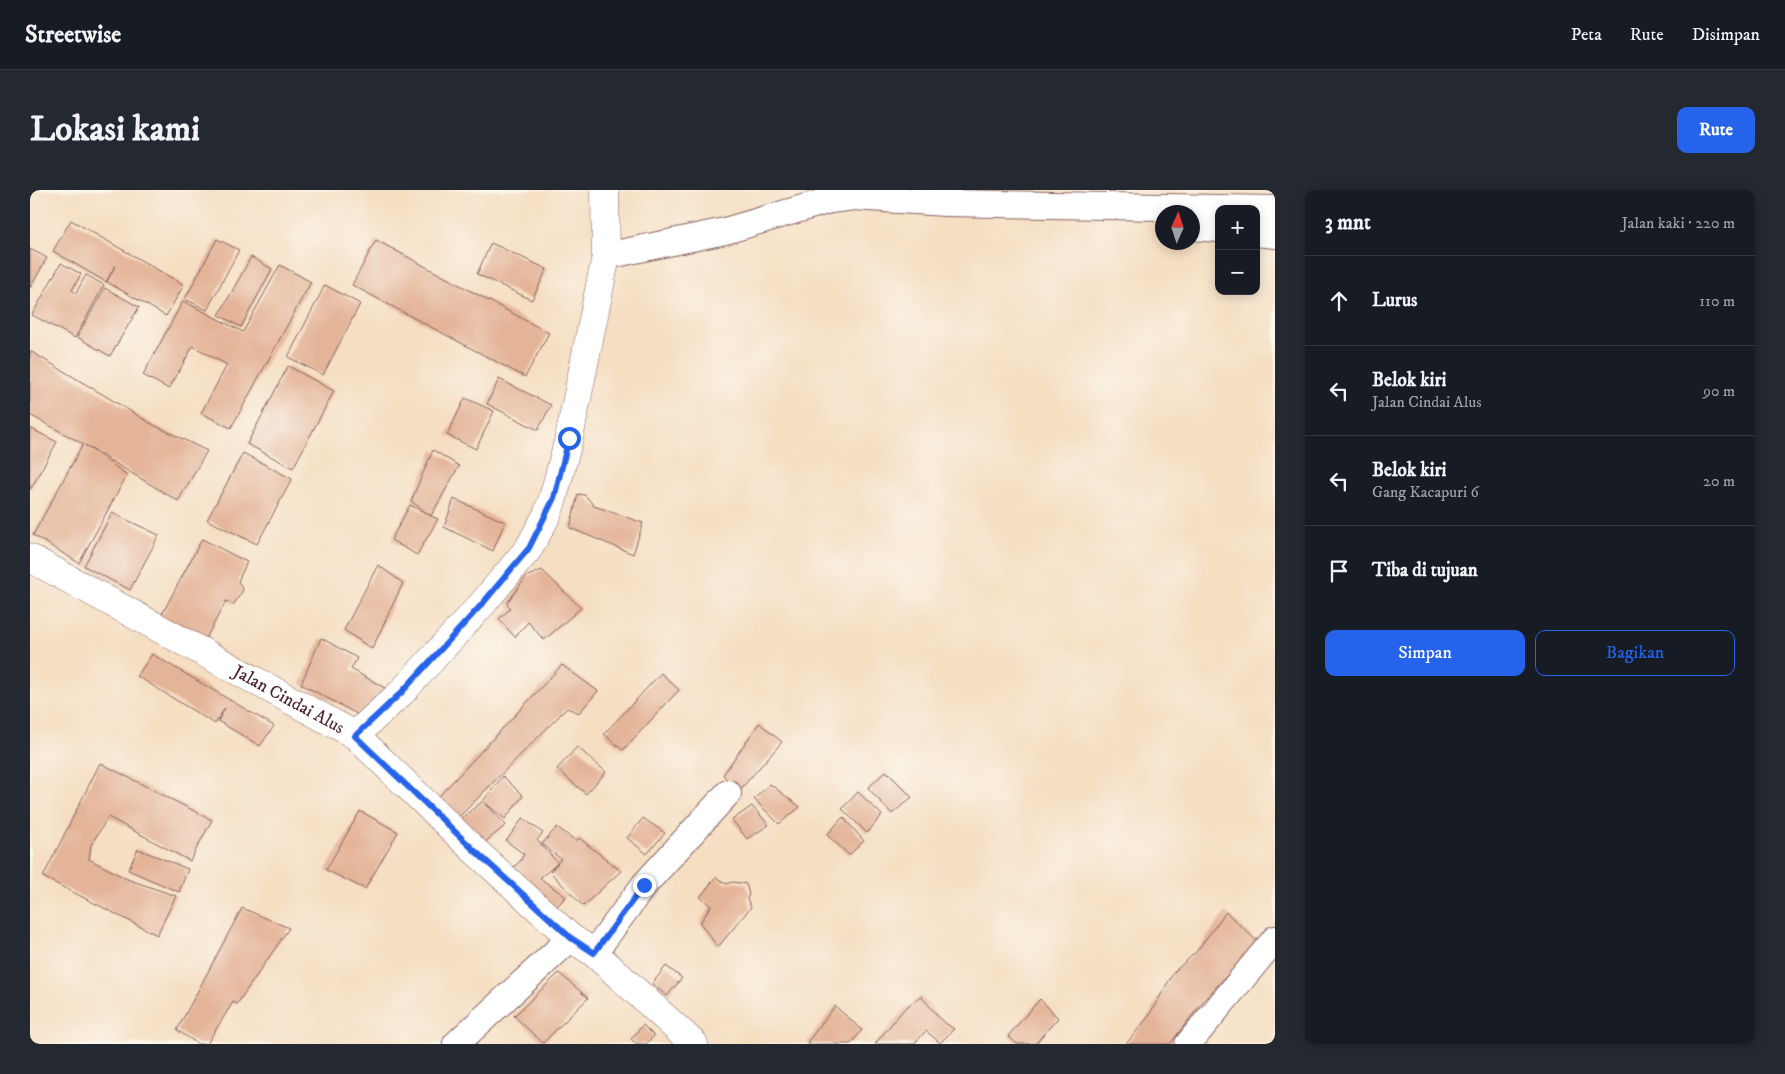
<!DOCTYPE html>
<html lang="id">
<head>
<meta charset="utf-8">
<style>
  body { margin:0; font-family:"IM FELL DW Pica",serif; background:#242831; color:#f1f3f6 }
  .controls { position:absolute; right:15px; top:15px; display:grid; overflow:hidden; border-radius:10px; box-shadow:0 2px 12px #0003 }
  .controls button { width:45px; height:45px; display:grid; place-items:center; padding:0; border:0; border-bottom:1px solid #363941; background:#171b24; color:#f1f3f6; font:25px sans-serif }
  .compass { position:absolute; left:1125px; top:15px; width:45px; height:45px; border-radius:50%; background:#171b24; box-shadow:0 2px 12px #0003; rotate:3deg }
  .stop { position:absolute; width:15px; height:15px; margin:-11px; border:4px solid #2563eb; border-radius:50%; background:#fff }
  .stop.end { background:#2563eb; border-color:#fff; box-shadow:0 1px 5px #0008 }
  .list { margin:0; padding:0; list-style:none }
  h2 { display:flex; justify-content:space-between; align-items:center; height:65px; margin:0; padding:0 20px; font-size:21px }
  h2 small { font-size:16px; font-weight:400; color:#9ea1a6 }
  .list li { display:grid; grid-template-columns:32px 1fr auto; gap:15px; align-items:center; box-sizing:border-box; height:90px; padding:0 20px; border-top:1px solid #363941 }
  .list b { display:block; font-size:19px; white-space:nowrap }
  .list p { margin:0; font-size:16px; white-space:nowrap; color:#9ea1a6 }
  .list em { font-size:16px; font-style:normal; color:#9ea1a6 }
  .actions { display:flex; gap:10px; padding:15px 20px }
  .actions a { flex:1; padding:11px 0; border:1px solid #2563eb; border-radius:10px; text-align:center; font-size:18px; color:#2563eb }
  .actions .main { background:#2563eb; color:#fff }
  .icon { flex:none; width:28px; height:28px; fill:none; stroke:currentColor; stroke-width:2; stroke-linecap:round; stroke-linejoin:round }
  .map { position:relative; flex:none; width:1245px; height:854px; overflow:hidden; border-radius:10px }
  header { display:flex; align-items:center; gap:30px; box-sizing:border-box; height:70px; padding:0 25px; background:#171b24; border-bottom:1px solid #363941 }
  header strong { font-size:24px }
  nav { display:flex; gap:28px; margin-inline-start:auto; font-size:18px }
  .intro { display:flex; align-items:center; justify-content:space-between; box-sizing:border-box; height:120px; padding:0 30px }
  h1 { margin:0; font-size:35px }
  .button { padding:12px 22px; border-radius:10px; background:#2563eb; color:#fff; font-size:18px; font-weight:700 }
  main { display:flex; gap:30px; padding:0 30px }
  aside { flex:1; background:#171b24; border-radius:10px; box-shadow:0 2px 12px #0003 }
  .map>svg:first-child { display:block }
  .building { fill:#e4b498 }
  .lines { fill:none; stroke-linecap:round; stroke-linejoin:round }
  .street-casing { stroke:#866260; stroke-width:28 }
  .secondary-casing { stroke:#866260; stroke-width:29 }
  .street { stroke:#fff; stroke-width:26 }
  .secondary { stroke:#fff; stroke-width:28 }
  .route { stroke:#2563eb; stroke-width:6 }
  .labels { text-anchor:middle; stroke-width:4.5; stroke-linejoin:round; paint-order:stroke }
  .street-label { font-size:18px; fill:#4a1f2b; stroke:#fbf7ec }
</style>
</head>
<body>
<header>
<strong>Streetwise</strong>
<nav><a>Peta</a><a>Rute</a><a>Disimpan</a></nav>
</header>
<div class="intro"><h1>Lokasi kami</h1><a class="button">Rute</a></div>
<main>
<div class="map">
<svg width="1245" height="854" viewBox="0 0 1245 854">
  <rect width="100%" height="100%" fill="#fbf7ec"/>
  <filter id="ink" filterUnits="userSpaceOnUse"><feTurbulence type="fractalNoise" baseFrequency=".02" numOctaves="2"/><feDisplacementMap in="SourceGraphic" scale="10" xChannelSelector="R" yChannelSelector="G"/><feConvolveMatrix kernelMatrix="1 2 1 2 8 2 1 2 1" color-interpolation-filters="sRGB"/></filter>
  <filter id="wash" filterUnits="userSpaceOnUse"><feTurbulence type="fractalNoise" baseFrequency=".0096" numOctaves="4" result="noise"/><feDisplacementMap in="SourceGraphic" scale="20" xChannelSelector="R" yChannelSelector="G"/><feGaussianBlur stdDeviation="1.12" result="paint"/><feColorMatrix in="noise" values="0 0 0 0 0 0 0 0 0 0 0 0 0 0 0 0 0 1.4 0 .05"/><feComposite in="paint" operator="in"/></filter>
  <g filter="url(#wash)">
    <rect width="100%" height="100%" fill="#f5dec2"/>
    <g id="blocks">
      <g class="building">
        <polygon points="41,30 154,95 136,126 77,92 85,76 76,92 23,61"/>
        <polygon points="187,49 209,60 177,120 155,109"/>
        <polygon points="346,50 519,143 495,187 322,95"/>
        <polygon points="461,53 517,79 502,110 447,84"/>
        <polygon points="0,59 17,68 0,98"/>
        <polygon points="221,67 242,79 211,137 189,125"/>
        <polygon points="31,73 51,84 42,100 46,103 56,85 74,95 45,148 2,125"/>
        <polygon points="250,75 281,92 201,238 171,223 197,175 163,156 139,199 113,185 153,111 213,142"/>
        <polygon points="295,95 330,114 293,185 258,167"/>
        <polygon points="75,98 109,117 80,166 47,147"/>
        <polygon points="0,161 122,234 177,261 148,311 55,255 97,285 49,373 3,345 53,254 0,225"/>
        <polygon points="258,176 304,201 263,278 217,254"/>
        <polygon points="469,189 521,215 508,240 457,214"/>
        <polygon points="435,208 464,221 446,259 417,245"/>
        <polygon points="0,238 27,252 0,300"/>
        <polygon points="403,260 429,276 401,326 408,329 387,365 361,350 380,315 401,326 381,311"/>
        <polygon points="213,263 262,289 227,354 177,330"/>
        <polygon points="548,304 555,305 564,316 613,333 603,364 540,338"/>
        <polygon points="424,309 475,332 463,361 414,337"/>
        <polygon points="82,323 129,345 100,400 54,376"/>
        <polygon points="172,349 217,372 208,391 213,400 204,414 196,411 174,452 131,426"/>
        <polygon points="348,375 373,393 342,459 314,440"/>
        <polygon points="512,380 551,418 514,450 498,432 485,447 469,429 480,419 477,413 496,387"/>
        <polygon points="291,448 327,468 321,479 362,502 340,531 271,494"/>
        <polygon points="122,464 244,536 230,556 188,531 195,518 185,534 107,486"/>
        <polygon points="532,475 568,501 549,523 537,518 422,634 399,617"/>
        <polygon points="631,483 649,500 593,560 574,544"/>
        <polygon points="729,533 752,552 708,602 693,585"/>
        <polygon points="547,557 576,582 556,604 527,579"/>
        <polygon points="70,573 182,630 160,671 78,627 61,655 59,669 97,689 146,706 127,745 13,687"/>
        <polygon points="856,581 882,607 862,624 838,598"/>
        <polygon points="473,586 493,606 475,629 453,611"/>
        <polygon points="740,594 770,617 749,634 724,609"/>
        <polygon points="828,602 852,625 837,643 812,619"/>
        <polygon points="453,611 476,635 453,654 429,630"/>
        <polygon points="722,616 739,635 717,649 702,630"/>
        <polygon points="330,621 368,642 335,699 296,680"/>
        <polygon points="813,627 834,651 819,665 797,645"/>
        <polygon points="493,628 513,643 507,650 528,673 510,688 536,707 517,726 474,687 491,670 494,664 476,651"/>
        <polygon points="613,628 635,643 617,664 597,648"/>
        <polygon points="527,637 546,651 549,648 591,681 553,716 520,682 531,669 512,654"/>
        <polygon points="108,659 158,679 149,702 98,680"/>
        <polygon points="686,687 696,694 703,692 716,694 719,704 717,709 721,717 688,757 670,733 681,716 670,707"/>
        <polygon points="212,718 259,738 207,814 203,812 177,854 168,854 147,840"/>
        <polygon points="1196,722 1228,752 1174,810 1140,854 1096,854 1118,827 1144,782 1166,762"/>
        <polygon points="636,776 652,788 637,806 622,794"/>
        <polygon points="529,783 558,808 513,853 484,826"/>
        <polygon points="891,806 911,830 924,839 910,853 896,841 884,854 845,854 874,819"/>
        <polygon points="1010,809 1028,828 1005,854 987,854 978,846"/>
        <polygon points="805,816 832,840 821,854 776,854"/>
        <polygon points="613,835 624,846 616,854 607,854 601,849"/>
      </g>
    </g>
  </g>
  <g filter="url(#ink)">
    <use href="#blocks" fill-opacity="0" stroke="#866260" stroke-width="1"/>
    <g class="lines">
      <defs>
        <g id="street">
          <polyline points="1162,37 1189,39"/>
          <polyline points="1226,43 1245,45"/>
          <polyline points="576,66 695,41 800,10 824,7 915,13 1245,19"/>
          <polyline points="564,763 614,695 698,603"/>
          <polyline points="426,854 541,748"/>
          <polyline points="1158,854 1245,749"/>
        </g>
        <g id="secondary">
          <path id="s1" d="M 0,368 L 325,545 L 444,660 L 541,748 L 564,763 L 664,854"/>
          <polyline points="325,545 372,502 453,413 499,358 517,325 523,308 539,248 576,66 575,0"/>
        </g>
      </defs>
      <use href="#street" class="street-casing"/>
      <use href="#secondary" class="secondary-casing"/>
      <use href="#street" class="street"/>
      <use href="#secondary" class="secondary"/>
    </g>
  </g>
  <g class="lines" filter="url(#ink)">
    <polyline class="route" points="539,248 524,308 499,358 453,413 372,502 325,546 444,660 541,748 564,763 614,695"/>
  </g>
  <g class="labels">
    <g class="street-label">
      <text dy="6" stroke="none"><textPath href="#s1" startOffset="295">Jalan Cindai Alus</textPath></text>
    </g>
  </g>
</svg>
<div class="controls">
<button>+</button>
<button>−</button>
</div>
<svg class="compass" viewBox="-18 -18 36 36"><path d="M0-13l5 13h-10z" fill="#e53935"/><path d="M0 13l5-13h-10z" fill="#9ea1a6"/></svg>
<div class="stop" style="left:539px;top:248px"></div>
<div class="stop end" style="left:614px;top:695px"></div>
</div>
<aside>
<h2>3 mnt<small>Jalan kaki · 220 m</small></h2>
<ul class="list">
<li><svg class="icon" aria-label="ahead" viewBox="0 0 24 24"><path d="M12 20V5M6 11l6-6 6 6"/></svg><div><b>Lurus</b></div><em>110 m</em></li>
<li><svg class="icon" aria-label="left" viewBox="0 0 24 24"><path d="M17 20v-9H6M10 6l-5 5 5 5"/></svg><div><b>Belok kiri</b><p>Jalan Cindai Alus</p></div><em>90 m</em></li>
<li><svg class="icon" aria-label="left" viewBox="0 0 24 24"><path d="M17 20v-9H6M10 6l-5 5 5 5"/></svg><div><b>Belok kiri</b><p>Gang Kacapuri 6</p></div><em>20 m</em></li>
<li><svg class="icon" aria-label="arrive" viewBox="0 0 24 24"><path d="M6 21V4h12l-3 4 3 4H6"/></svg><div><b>Tiba di tujuan</b></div></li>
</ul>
<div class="actions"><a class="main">Simpan</a><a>Bagikan</a></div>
</aside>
</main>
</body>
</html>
